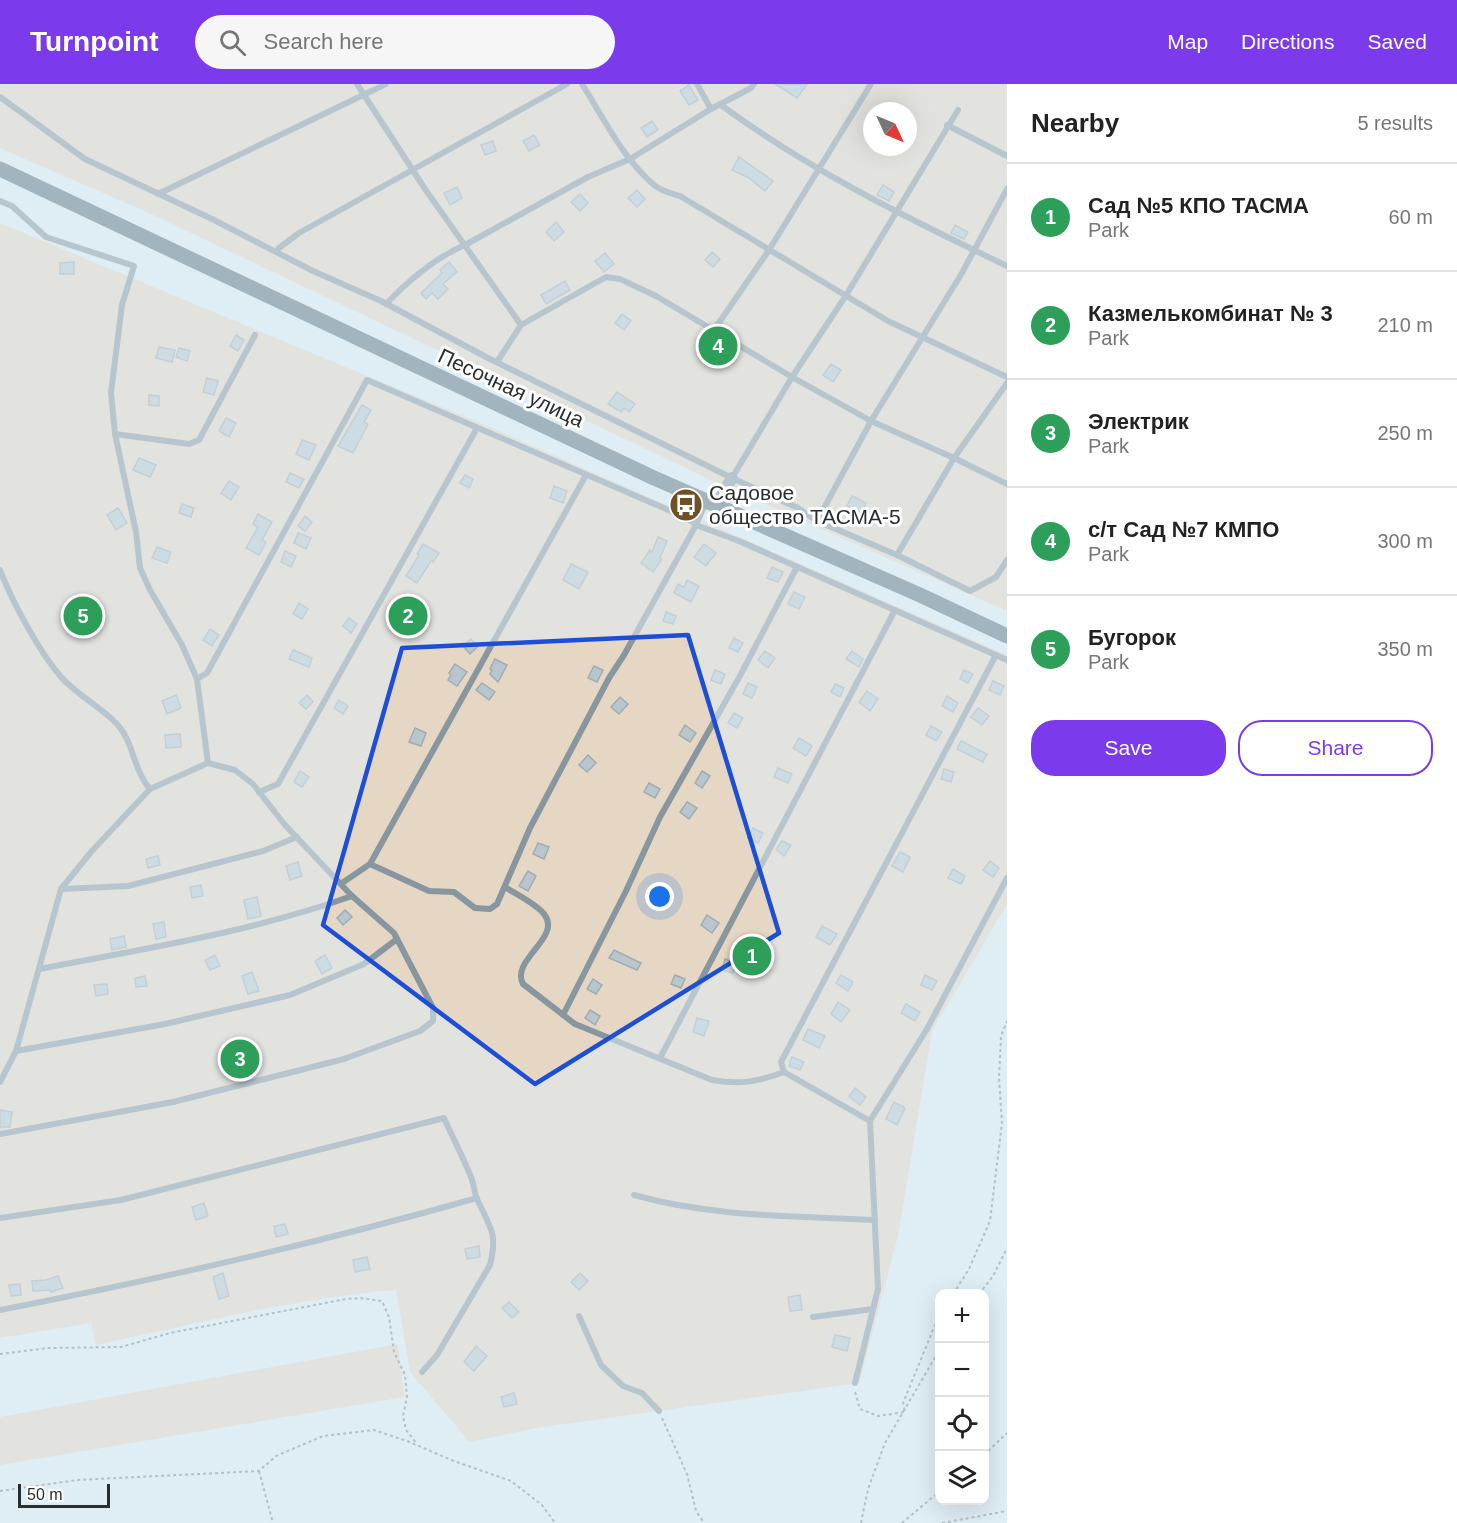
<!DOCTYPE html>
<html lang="en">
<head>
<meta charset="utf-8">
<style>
  body { margin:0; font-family:Arial,sans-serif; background:#f6f6f6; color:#222 }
  .controls { position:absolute; right:18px; bottom:18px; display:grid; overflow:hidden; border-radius:12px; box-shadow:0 6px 24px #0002 }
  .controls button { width:54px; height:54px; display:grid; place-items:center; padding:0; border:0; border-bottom:2px solid #e0e0e0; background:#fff; color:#222; font:30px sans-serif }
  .compass { position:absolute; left:863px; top:18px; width:54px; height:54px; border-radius:50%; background:#fff; box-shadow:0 6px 24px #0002; rotate:134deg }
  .scale { position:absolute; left:18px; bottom:15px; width:92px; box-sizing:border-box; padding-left:6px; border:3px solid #292e31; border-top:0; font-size:16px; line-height:21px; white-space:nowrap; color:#292e31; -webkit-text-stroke:4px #fff; paint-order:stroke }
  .you { position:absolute; left:660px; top:813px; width:21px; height:21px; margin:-15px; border:4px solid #fff; border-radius:50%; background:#1a73e8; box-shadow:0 0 0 9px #1a73e833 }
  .badge { display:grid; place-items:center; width:39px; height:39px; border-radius:50%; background:#7c3aed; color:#fff; font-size:20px; font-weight:700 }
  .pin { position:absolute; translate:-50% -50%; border:3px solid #fff; box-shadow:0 2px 6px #0006 }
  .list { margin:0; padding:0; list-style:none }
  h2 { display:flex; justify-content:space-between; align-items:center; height:78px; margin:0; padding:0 24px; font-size:26px }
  h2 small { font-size:20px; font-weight:400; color:#767676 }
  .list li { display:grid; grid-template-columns:39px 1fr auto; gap:18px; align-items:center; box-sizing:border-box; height:108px; padding:0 24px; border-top:2px solid #e0e0e0 }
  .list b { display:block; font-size:22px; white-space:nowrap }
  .list p { margin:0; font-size:20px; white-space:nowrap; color:#767676 }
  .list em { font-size:20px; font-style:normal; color:#767676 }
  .actions { display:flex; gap:12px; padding:18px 24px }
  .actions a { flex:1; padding:14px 0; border:2px solid #7c3aed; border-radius:24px; text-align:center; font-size:21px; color:#7c3aed }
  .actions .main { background:#7c3aed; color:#fff }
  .icon { flex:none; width:33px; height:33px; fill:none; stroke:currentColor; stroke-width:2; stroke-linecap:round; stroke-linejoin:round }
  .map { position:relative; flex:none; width:1007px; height:1439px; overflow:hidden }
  header { display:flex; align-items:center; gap:36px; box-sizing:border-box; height:84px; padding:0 30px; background:#7c3aed; color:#fff }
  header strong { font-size:28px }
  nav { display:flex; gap:33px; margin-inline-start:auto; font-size:21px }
  .search { width:420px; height:54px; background:#f6f6f6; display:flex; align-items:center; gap:15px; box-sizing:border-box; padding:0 21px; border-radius:33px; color:#767676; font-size:22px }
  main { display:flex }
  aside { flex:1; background:#fff }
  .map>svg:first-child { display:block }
  .green { fill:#e6d7c5; fill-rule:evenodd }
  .building { fill:#b9c6cd; stroke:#9facb3; stroke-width:1.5 }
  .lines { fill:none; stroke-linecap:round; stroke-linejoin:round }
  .path { stroke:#80898e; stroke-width:2; stroke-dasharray:3 3; stroke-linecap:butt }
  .lane { stroke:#88979f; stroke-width:6 }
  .street { stroke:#88979f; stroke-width:12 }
  .secondary { stroke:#596f7a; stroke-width:15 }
  .marked { fill:none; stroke:#1d4ed8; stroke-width:4.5; stroke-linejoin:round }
  .labels { text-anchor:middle; stroke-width:6; stroke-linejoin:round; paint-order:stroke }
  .street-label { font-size:21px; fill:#292e31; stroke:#fff }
  .poi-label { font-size:21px; fill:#292e31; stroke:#fff; text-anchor:start }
</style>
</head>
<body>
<header>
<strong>Turnpoint</strong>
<div class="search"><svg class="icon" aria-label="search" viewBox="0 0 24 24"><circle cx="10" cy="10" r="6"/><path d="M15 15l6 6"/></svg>Search here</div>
<nav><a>Map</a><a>Directions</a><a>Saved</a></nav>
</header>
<main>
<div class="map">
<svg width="1007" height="1439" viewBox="0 0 1007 1439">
  <rect width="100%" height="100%" fill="#dfedf4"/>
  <g class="green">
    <path d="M 0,0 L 1007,0 L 1007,527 L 709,395 L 149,129 L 0,64 ZM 872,27 L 908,27 L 908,63 L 872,63 Z"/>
    <path d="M 0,139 L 492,344 L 1007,571 L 1007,820 L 932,947 L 898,1152 L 859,1299 L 536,1344 L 470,1358 L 410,1288 L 396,1206 C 295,1214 195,1240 96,1261 L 91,1239 L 0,1254 Z"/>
    <polygon points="398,1260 404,1313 0,1381 0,1333"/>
  </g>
  <g class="building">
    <polygon points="775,0 807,0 797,14"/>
    <polygon points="689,1 698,16 689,21 680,7"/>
    <polygon points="652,37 658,46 647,53 641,44"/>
    <polygon points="534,51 540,61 529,67 523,57"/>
    <polygon points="493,57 496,67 485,71 481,61"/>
    <polygon points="739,73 773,97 765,107 749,94 732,86"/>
    <polygon points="883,101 894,108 889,117 877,111"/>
    <polygon points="457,103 462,114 450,121 444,109"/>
    <polygon points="637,106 645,115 637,123 628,114"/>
    <polygon points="580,110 588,119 580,127 571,118"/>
    <polygon points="556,138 564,148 554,157 546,148"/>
    <polygon points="955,141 968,148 964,155 951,149"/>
    <polygon points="712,168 720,175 713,183 705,176"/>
    <polygon points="605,169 614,180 604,188 595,177"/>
    <polygon points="74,178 74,190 60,190 60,179"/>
    <polygon points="449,178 457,188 443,200 448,205 438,215 432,209 426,215 421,209 442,189 440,186"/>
    <polygon points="565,197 570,206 546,220 541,211"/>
    <polygon points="622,230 631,237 624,246 615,239"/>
    <polygon points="236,251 244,256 238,267 230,262"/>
    <polygon points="159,263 175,266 172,278 156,274"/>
    <polygon points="179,264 190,267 187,277 176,273"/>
    <polygon points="831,280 841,286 833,298 823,291"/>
    <polygon points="207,294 218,297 214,311 203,308"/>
    <polygon points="617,308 635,320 629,328 624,324 621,328 608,320"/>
    <polygon points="149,311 159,312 159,322 149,321"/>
    <polygon points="362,321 371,326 364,338 368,340 353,369 338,362"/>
    <polygon points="226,334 236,339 229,353 219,347"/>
    <polygon points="302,356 316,361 309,376 296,370"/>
    <polygon points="139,374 156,381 150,393 133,386"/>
    <polygon points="290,389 304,395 299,404 286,398"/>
    <polygon points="465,391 473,395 469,404 460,399"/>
    <polygon points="229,397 239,403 231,416 221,409"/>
    <polygon points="554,402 567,407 563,419 550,414"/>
    <polygon points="852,412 866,419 861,429 847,422"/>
    <polygon points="182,420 194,424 191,433 179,429"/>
    <polygon points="118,424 127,439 116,446 107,431"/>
    <polygon points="258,430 272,438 262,456 266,458 259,471 246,464 258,443 253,440"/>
    <polygon points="305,432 312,438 305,447 298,442"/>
    <polygon points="298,449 311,454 306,465 294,459"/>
    <polygon points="658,453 667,457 660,474 662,475 653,488 641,479 650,466 652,468"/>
    <polygon points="423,460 439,469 433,478 431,477 417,499 406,492 419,471 417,470"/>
    <polygon points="704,460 716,469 706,482 694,473"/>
    <polygon points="157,463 171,468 167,479 152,474"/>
    <polygon points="285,467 296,472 291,483 281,478"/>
    <polygon points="571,480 588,488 579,505 563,496"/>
    <polygon points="772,483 783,488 778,498 767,494"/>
    <polygon points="687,496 699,502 691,518 674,509 678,500 684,503"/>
    <polygon points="794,508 805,513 799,525 788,520"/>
    <polygon points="299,519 308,525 302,535 293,530"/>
    <polygon points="666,528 676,532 673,540 663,537"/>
    <polygon points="349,534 357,540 351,549 343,542"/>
    <polygon points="210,545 219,551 212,562 203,556"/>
    <polygon points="734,554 743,559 738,568 729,564"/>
    <polygon points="471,555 478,562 470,570 463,562"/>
    <polygon points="293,566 312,574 309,583 289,575"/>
    <polygon points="765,567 775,574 768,584 758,576"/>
    <polygon points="852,567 863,575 859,583 846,575"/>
    <polygon points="495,575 507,581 498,598 490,590 492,586 490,585"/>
    <polygon points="455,580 467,588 457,602 448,596 451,591 449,589"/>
    <polygon points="594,582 603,586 597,598 588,594"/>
    <polygon points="715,586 725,590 721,600 711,596"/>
    <polygon points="964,586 973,590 968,599 960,595"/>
    <polygon points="993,597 1004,602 1000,611 989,606"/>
    <polygon points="482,599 495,608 489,616 476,606"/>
    <polygon points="748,599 757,603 752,614 743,610"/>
    <polygon points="835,600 844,604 840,613 831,608"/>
    <polygon points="867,607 878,615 870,627 859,618"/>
    <polygon points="176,611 181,624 167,630 162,617"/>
    <polygon points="307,611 313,618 306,625 299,619"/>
    <polygon points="947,612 958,619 953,628 942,622"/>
    <polygon points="620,613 628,620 619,630 611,623"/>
    <polygon points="339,616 348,622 343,630 334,624"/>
    <polygon points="978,624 989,632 982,641 971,633"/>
    <polygon points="734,629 743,634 737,644 728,639"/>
    <polygon points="685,641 696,649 690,658 679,651"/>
    <polygon points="931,642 942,648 936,657 926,651"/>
    <polygon points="415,644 426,649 421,662 409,658"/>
    <polygon points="180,650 181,663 166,664 165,651"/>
    <polygon points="799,654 812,662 806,672 793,664"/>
    <polygon points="961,657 987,670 983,678 957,665"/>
    <polygon points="588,671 596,679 587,688 579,681"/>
    <polygon points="778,684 792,690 788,699 774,693"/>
    <polygon points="944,685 954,688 951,698 941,695"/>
    <polygon points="300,687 309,693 302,703 294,698"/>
    <polygon points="702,687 710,692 702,704 695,699"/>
    <polygon points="649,699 660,705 655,714 644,708"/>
    <polygon points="687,718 697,724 689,735 680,728"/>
    <polygon points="753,744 763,749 758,759 748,754"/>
    <polygon points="782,757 791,761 784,772 776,765"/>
    <polygon points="538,759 549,763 544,775 533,770"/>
    <polygon points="900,768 910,773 903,788 892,782"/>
    <polygon points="158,772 160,781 148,784 146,775"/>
    <polygon points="990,777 999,784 993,793 983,786"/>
    <polygon points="298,778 302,792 290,796 286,782"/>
    <polygon points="953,785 965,792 961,800 948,794"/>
    <polygon points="528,787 536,792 528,807 519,802"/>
    <polygon points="201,801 203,812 192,814 190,803"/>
    <polygon points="257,813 261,832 248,835 244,816"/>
    <polygon points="345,826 352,833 343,841 337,834"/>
    <polygon points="707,831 719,839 712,849 701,841"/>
    <polygon points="164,838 166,853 156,855 153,840"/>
    <polygon points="822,842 837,850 830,861 816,853"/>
    <polygon points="124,852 126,863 112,866 110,855"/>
    <polygon points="614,866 641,879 637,886 609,874"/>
    <polygon points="215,871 220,882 210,886 205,876"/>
    <polygon points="325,871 332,884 322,890 315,877"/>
    <polygon points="725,875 736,879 733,889 722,886"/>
    <polygon points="252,888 259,907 248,910 242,892"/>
    <polygon points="675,891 685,895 681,904 671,900"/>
    <polygon points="841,891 853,898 848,907 836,899"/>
    <polygon points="925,891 937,897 932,906 921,901"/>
    <polygon points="145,892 147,902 136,903 135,894"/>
    <polygon points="593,895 602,901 596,910 587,905"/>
    <polygon points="107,900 108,910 96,912 94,901"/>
    <polygon points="838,918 850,926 841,938 831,930"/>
    <polygon points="906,920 920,928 915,937 901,929"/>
    <polygon points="590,926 600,932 595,941 585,934"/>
    <polygon points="697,934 709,937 704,952 693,948"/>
    <polygon points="808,945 825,952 819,964 803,956"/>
    <polygon points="792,973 804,978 800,986 789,982"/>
    <polygon points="855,1004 866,1013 860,1021 849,1012"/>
    <polygon points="894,1018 905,1024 897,1041 886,1035"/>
    <polygon points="0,1026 12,1028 10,1043 0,1043"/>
    <polygon points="204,1119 208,1132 196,1136 192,1123"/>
    <polygon points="285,1140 288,1150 276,1153 274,1142"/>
    <polygon points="479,1162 480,1173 467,1175 465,1165"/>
    <polygon points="367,1173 370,1185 355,1188 353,1176"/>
    <polygon points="223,1189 229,1212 219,1215 213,1193"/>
    <polygon points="580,1189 588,1197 579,1206 571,1198"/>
    <polygon points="58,1192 63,1204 51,1208 50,1206 33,1207 32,1197 46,1196"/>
    <polygon points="20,1200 21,1211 11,1212 9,1201"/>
    <polygon points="800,1211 802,1226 790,1227 788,1213"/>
    <polygon points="509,1218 519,1228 512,1234 502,1224"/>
    <polygon points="835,1251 850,1254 847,1267 832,1263"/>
    <polygon points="476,1262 487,1272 474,1287 464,1278"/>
    <polygon points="514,1309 517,1320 504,1323 501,1313"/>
  </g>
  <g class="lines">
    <g class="path">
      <polyline points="953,1210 969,1185 990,1137 1002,1039 999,994 1001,952 1007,937"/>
      <polyline points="979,1210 993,1192 1007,1164"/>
      <polyline points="0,1270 48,1264 121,1263 170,1249 346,1215 360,1214 382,1217 389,1233 394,1268 405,1291 407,1313 403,1332 406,1346 417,1360"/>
      <polyline points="855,1308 860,1325 878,1332 905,1328 903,1319 940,1229"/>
      <polyline points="662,1334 687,1390 696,1427 704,1439"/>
      <polyline points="984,1371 1007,1349"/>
      <polyline points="259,1387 273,1439"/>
      <polyline points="0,1407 77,1396 259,1387 276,1372 323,1352 374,1346 407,1357 454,1377 511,1397 542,1421 555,1439"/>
      <polyline points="861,1439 868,1405 885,1359 940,1265"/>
      <polyline points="902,1439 940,1407"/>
      <polyline points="942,1439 1007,1427"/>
    </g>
    <g class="lane">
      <polyline points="357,0 425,105 521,241"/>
      <path d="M 582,0 C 603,33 623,75 654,101 C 661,107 670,109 680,112 L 888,237 L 1007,293"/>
      <polyline points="697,0 711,25"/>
      <polyline points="0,13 85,75 212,135 313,187 381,217 488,274 732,394 792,293 845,213 958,26"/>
      <path d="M 721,21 C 809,86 909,135 1007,182"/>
      <polyline points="947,41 1007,72"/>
      <polyline points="158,110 386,0"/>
      <polyline points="0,117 12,122 46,153 134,182 122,221 111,309 115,350 136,448 140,484 150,506 182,561 197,595 208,679"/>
      <polyline points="279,164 299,149 567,0"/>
      <path d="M 386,220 C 409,196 434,174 465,161 L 588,93 L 630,75 L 711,25 L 751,4 L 754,0"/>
      <polyline points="714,246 769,166 871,0"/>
      <polyline points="497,278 521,241 606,193 620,195 656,212 792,293 871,337 954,374 1007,400"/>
      <polyline points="115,350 189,360 199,356 255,251"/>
      <polyline points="732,394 798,424 817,437 897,471 970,507 996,493 1007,476"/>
      <polyline points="817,437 871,337 962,189 1007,105"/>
      <polyline points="897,471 954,374 1007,299"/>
      <path d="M 0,486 C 13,519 38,566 61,593 C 77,611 101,623 117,640 C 134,658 133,686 150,705 L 91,768 L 61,805 L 16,967 L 0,998"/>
      <polyline points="197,595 207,589 367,296 687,434 696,441 739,457 1007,576"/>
      <polyline points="259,708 278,700 477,344"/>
      <polyline points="370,780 586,391"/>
      <polyline points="342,799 370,780 429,807 454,808 475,824 490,825 497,820 530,744 609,594 624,571 696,441 706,418"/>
      <path d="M 505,803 C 517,811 535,819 544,830 C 563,853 510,876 523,900 L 575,940 L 712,996 C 740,1001 757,998 784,988 L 870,1037"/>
      <polyline points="61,805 128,802 263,767 297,753"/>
      <path d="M 39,885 C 144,865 251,848 352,812"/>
      <polyline points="563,931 626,807 660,733 741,590 797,483"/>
      <polyline points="16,967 165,940 290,911 364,880 397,855"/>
      <polyline points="660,974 895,526"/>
      <polyline points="784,988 781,978 996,571"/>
      <polyline points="0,1050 173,1018 344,975 420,947 433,937 433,924 394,849 352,812 285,741 253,700 235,686 208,679 150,705"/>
      <path d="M 634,1111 C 712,1133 794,1132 875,1136"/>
      <path d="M 0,1134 L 121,1116 L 444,1034 C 453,1054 463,1073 471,1093 C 474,1100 474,1108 477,1115 C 490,1143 498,1149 490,1181 L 437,1271 L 422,1288"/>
      <path d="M 0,1226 C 160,1195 319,1159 477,1114"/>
      <polyline points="579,1232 601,1281 623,1302 642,1309 659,1327"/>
      <polyline points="813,1233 873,1225"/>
      <polyline points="855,1299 878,1205 870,1037 927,945 1007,794"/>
    </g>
    <polyline class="street" points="716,421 732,394"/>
    <polyline class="secondary" points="0,85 654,394 920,511 1007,552"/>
  </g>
  <path d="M0 0H1007V1439H0ZM 688,551 L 779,849 L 535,1000 L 323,841 L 402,564 Z" fill="#dfedf4" fill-opacity=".55" fill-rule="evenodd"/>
  <path class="marked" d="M 688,551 L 779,849 L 535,1000 L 323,841 L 402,564 Z"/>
  <defs>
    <symbol id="bus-disc" viewBox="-11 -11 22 22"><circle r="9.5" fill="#705027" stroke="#fff"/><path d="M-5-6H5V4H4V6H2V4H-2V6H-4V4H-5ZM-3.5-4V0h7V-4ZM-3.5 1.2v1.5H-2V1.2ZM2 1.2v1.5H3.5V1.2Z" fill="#fff"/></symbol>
  </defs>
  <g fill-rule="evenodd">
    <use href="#bus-disc" x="667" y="402" width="38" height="38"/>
  </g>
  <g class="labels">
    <g class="street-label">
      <text transform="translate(511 304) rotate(25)" y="7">Песочная улица</text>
    </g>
    <g class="poi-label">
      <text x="709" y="416">Садовое<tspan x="709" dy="24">общество ТАСМА-5</tspan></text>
    </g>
  </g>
</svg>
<div class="controls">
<button>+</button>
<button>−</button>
<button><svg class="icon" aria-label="locate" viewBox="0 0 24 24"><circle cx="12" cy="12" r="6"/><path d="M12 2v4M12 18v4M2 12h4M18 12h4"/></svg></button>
<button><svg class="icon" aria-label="layers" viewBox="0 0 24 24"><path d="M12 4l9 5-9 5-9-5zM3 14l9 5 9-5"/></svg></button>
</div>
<svg class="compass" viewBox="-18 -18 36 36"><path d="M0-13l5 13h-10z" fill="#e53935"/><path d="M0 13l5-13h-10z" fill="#767676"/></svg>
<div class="scale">50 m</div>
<div class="you"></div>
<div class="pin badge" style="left:752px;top:872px;background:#2e9e5b">1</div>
<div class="pin badge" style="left:408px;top:532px;background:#2e9e5b">2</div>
<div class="pin badge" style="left:240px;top:975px;background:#2e9e5b">3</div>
<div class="pin badge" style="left:718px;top:262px;background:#2e9e5b">4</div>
<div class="pin badge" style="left:83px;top:532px;background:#2e9e5b">5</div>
</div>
<aside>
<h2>Nearby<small>5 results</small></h2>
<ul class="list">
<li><span class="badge" style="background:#2e9e5b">1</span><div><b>Сад №5 КПО ТАСМА</b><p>Park</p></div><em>60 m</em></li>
<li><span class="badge" style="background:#2e9e5b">2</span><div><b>Казмелькомбинат № 3</b><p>Park</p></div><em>210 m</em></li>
<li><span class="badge" style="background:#2e9e5b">3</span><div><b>Электрик</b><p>Park</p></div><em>250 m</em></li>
<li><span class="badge" style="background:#2e9e5b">4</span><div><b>с/т Сад №7 КМПО</b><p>Park</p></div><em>300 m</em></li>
<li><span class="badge" style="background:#2e9e5b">5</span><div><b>Бугорок</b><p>Park</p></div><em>350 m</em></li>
</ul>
<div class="actions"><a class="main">Save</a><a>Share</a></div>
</aside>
</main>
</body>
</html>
